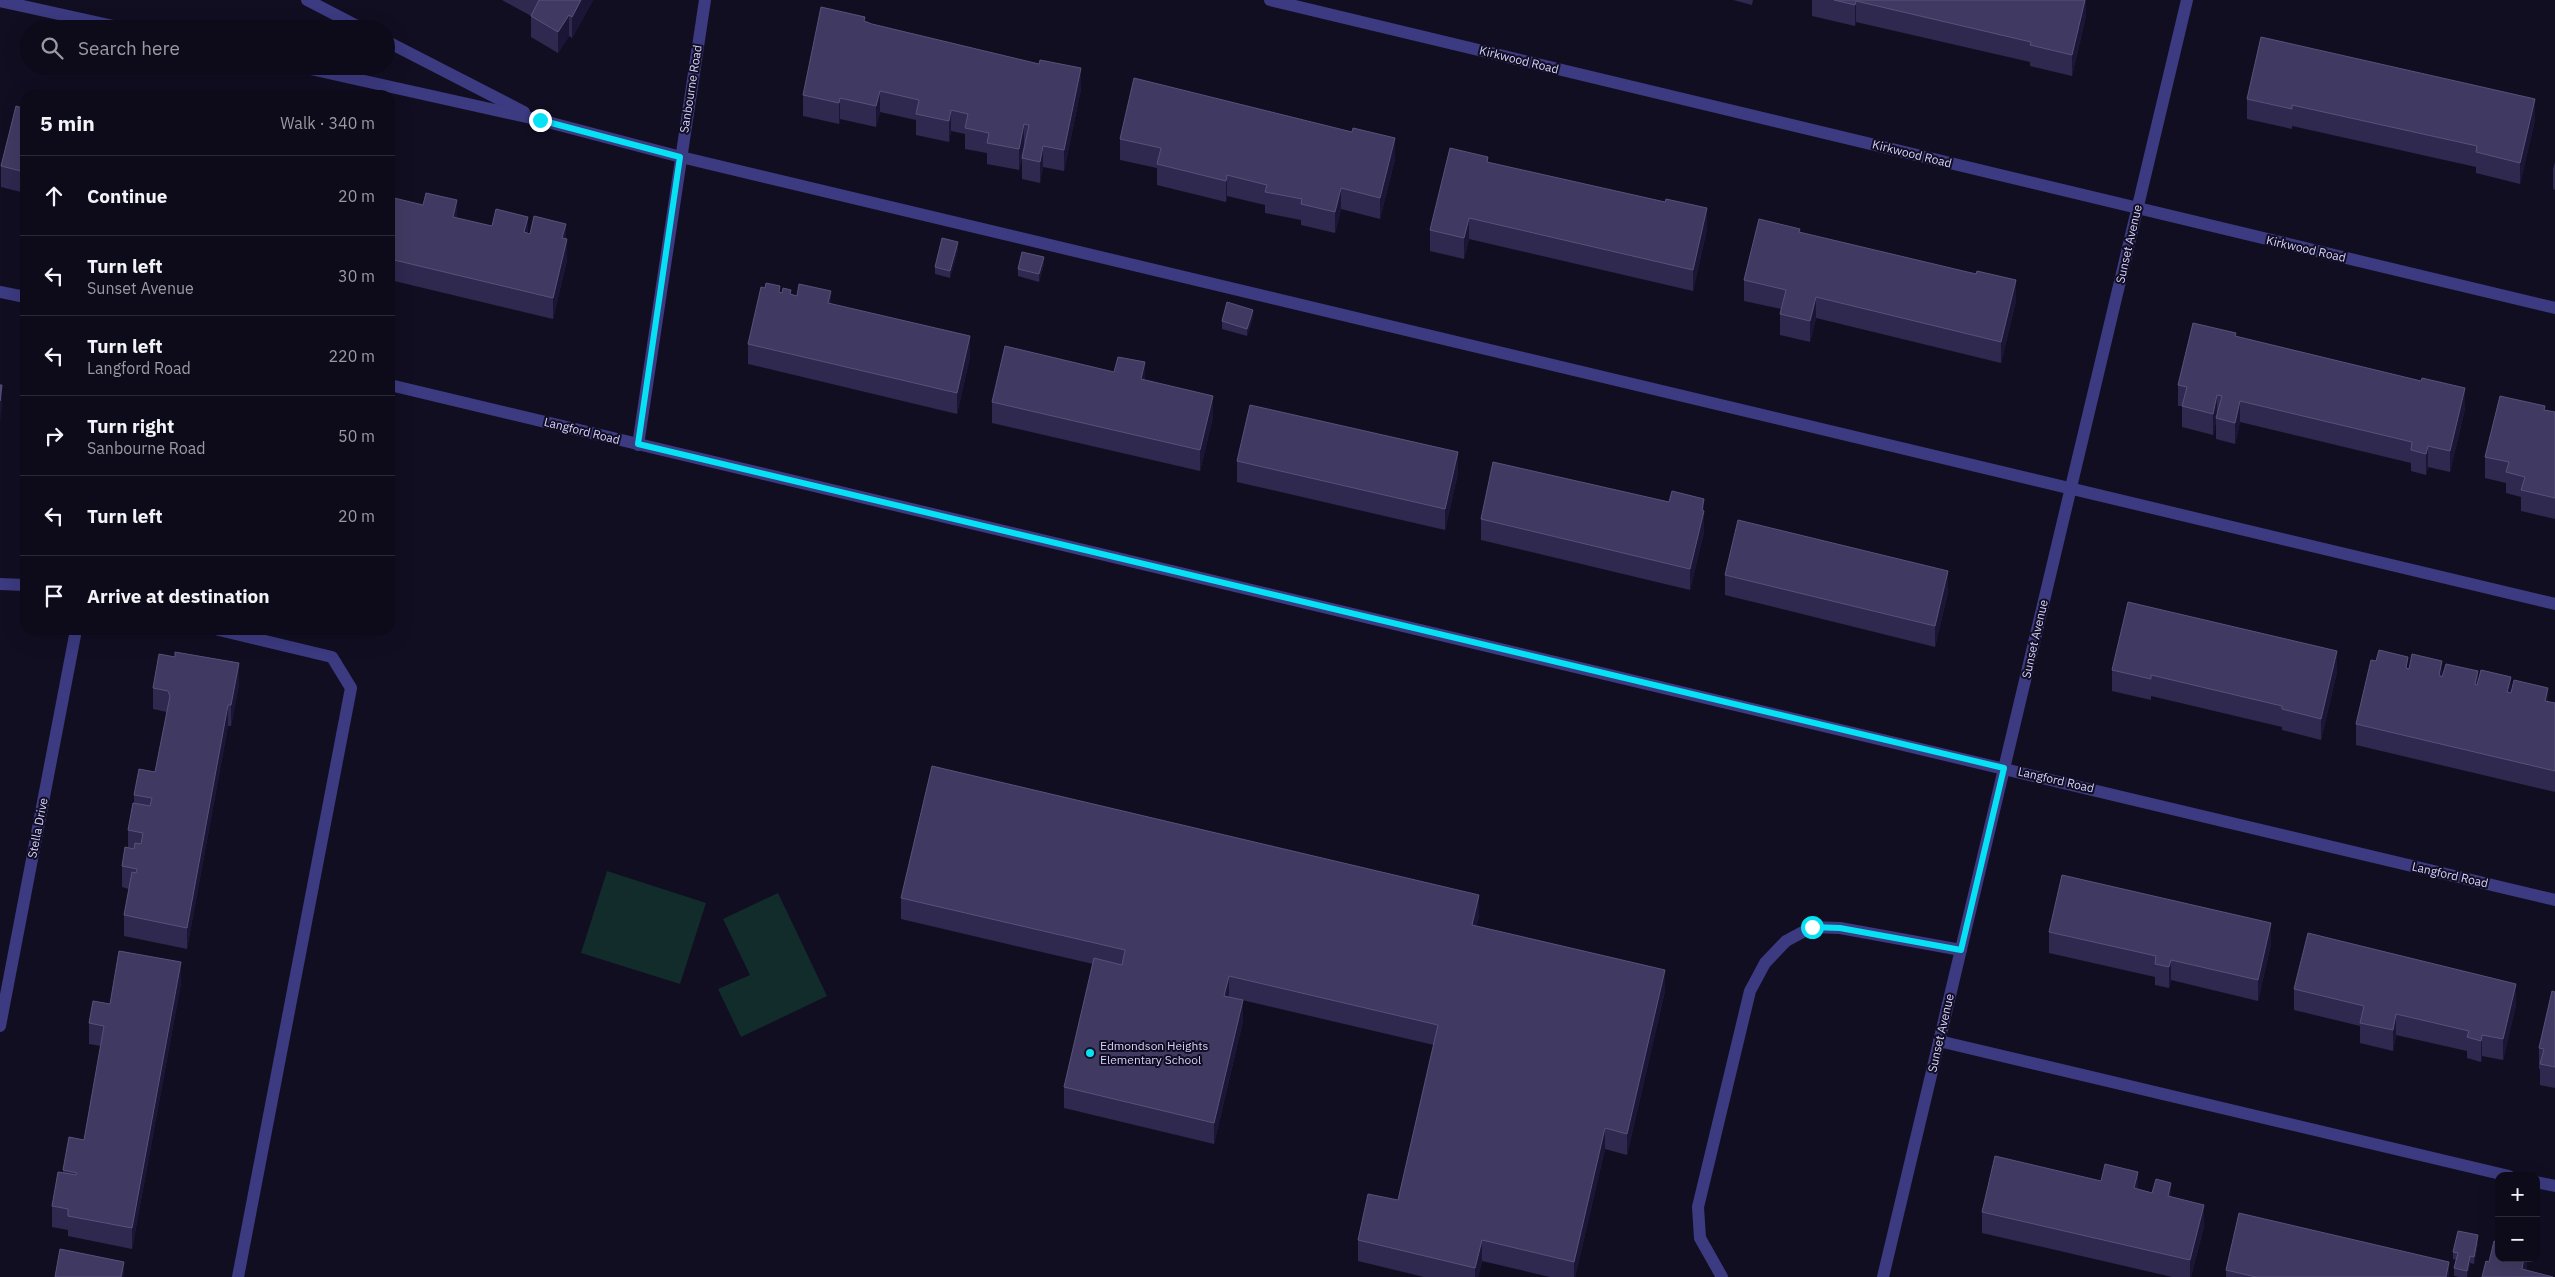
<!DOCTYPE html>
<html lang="en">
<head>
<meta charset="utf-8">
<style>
  body { margin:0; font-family:"IBM Plex Sans",sans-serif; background:#1b1827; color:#f1f3f6 }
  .controls { position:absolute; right:15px; bottom:15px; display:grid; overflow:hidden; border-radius:10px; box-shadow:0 5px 20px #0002 }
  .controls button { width:45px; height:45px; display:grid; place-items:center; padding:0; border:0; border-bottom:1px solid #2d2b39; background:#0d0a1a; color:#f1f3f6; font:25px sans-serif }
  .stop { position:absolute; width:15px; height:15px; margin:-11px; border:4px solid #06e1f4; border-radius:50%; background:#fff }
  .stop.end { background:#06e1f4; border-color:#fff; box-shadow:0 1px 5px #0008 }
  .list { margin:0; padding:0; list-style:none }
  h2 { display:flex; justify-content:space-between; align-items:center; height:65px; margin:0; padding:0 20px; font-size:21px }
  h2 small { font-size:16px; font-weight:400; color:#9a9aa2 }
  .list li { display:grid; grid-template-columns:32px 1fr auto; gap:15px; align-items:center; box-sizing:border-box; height:80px; padding:0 20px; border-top:1px solid #2d2b39 }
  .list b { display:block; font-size:19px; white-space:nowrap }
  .list p { margin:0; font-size:16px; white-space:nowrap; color:#9a9aa2 }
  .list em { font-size:16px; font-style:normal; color:#9a9aa2 }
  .icon { flex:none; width:28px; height:28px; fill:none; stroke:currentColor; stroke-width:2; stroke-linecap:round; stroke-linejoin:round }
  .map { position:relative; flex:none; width:2555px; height:1277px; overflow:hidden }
  .search { position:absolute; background:#0d0a1a; box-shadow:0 5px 20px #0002; left:20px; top:20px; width:375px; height:55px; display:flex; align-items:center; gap:12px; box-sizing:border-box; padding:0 18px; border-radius:28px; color:#9a9aa2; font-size:19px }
  .panel { position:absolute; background:#0d0a1a; box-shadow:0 5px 20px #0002; left:20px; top:90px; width:375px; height:545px; border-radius:15px }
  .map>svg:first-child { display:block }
  .green { fill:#112c2a }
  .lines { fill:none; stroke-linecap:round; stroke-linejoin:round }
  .service { stroke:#3c3a80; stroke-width:12 }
  .minor { stroke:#3c3a80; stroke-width:12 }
  .wall { fill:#2f284f }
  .shaded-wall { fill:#1b1635 }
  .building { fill:#403a62; stroke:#58517a }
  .route { stroke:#06e1f4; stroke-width:6 }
  .poi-dot { fill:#06e1f4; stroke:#110e22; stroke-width:2 }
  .labels { text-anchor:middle; stroke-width:4; stroke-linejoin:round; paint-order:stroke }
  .street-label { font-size:12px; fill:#d5d0fe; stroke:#110e22 }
  .poi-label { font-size:12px; fill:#d5d0fe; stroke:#110e22; text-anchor:start }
</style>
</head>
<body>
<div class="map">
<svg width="2555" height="1277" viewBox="0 0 2555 1277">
  <rect width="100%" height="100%" fill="#110e22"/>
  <g class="green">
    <polygon points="607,871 706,903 680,984 581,953"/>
    <polygon points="778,893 827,996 741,1037 718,989 750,975 723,919"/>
  </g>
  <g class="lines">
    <g class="service">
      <polyline points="307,0 363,29"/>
      <polyline points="0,1 127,29"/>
      <polyline points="386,41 524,112"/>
      <polyline points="297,66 540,120 681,157 2555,604"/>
      <polyline points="0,584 25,585"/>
      <polyline points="219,630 332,657 351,688 238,1277"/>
      <polyline points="1939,1041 2509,1176"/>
      <polyline points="2536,1182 2555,1186"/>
      <polyline points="1722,1277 1700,1238 1698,1207 1750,991 1765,963 1786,941 1812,927 1840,928 1961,950"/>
    </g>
    <g class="minor">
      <polyline points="1270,0 2555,308"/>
      <polyline points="0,292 25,297"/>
      <polyline points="390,385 2555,900"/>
      <polyline points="638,445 705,0"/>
      <polyline points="0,1026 76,630"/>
      <polyline points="1883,1277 2187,0"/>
    </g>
  </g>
  <g class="wall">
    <polygon points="502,0 593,0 572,38 569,36 558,53 531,37 531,16"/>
    <polygon points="1733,0 1753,0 1752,5"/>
    <polygon points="1812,0 2086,0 2086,16 2072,76 2030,66 2030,62 1856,22 1855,26 1812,16"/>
    <polygon points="865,22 1081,89 1064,171 1043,167 1040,183 1022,179 1022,158 1019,170 987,164 987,153 965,149 965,134 951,131 949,142 916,135 916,120 880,112 876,127 840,119 839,124 803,116 803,95"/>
    <polygon points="2247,99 2535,120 2520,184 2476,173 2476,167 2292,126 2292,129 2247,119"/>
    <polygon points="25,109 25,193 1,187 1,166"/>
    <polygon points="1120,139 1395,159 1380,219 1341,209 1335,233 1301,225 1301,220 1265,213 1265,205 1227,196 1226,202 1157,185 1157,168 1120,160"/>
    <polygon points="1488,162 1707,229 1693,291 1469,239 1464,259 1430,251 1430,230"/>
    <polygon points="2555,162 2555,190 2553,189 2553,169"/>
    <polygon points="390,197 457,218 492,226 528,233 566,238 567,260 553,319 390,280"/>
    <polygon points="1800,232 2016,301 2001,363 1816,318 1810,342 1780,335 1780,314 1781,309 1744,301 1744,280"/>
    <polygon points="958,250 950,278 935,274 935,267"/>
    <polygon points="1044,264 1039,282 1018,276 1018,269"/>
    <polygon points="780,292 831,304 970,357 957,414 748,364 748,344"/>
    <polygon points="1253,317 1247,336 1222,329 1222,321"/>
    <polygon points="2236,337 2465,409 2450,472 2428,467 2426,475 2411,471 2411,463 2240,422 2235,444 2216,439 2216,422 2213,435 2182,427 2182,406 2178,406 2178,385"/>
    <polygon points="1145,380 1213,417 1200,471 992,423 992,402"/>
    <polygon points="2545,410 2555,412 2555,519 2521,511 2521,497 2506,493 2506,483 2485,478 2485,457"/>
    <polygon points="1237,461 1458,473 1445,530 1237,482"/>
    <polygon points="1704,499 1704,532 1690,590 1481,540 1481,519"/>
    <polygon points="1725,575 1948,592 1935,647 1725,595"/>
    <polygon points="2376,661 2408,668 2442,661 2442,677 2478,681 2511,693 2555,703 2555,792 2356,745 2356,724"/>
    <polygon points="2112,670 2337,672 2321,740 2282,730 2282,727 2151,696 2151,700 2112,691"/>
    <polygon points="239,684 231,726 228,726 187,949 124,936 124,915 129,889 122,887 122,866 128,848 128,830 134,804 134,795 155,772 167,712 153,709 153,688"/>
    <polygon points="901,898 1479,916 1476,926 1665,991 1627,1155 1605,1149 1575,1277 1550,1277 1482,1261 1478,1277 1424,1277 1358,1261 1358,1240 1398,1200 1434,1045 1229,997 1243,1021 1214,1144 1064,1108 1064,1087 1093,964 901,919"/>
    <polygon points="2049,932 2271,944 2258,1001 2171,980 2169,988 2155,985 2155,977 2049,953"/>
    <polygon points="181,983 132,1249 68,1236 68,1230 52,1227 52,1206 63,1173 63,1170 84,1140 101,1046 89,1044 89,1023 110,1004"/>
    <polygon points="2294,989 2516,1005 2503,1060 2482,1056 2481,1062 2467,1058 2467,1051 2396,1035 2393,1051 2360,1043 2360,1026 2294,1010"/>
    <polygon points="2555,992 2555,1088 2540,1085 2540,1069 2539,1069 2539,1048"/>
    <polygon points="2138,1189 2171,1197 2204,1226 2191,1277 2172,1277 1982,1233 1982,1212"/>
    <polygon points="2478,1243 2474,1264 2470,1263 2467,1277 2459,1277 2454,1276 2454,1268 2456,1260 2453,1259 2453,1252"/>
    <polygon points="2226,1270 2449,1277 2226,1277"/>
  </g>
  <g class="shaded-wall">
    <polygon points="581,0 593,0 572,38 572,17"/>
    <polygon points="2085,0 2086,0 2086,16 2072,76 2072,55"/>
    <polygon points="1856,1 1856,22 1855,26 1855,5"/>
    <polygon points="569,15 569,36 558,53 558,32"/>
    <polygon points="1081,68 1081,89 1064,171 1064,150"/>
    <polygon points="880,91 880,112 876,127 876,106"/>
    <polygon points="840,98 840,119 839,124 839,103"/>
    <polygon points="2535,99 2535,120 2520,184 2520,163"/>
    <polygon points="951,110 951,131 949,142 949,121"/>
    <polygon points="1024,124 1024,145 1019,170 1019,149"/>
    <polygon points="1395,138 1395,159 1380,219 1380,198"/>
    <polygon points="1043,146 1043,167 1040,183 1040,162"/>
    <polygon points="1227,175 1227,196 1226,202 1226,181"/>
    <polygon points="1341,188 1341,209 1335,233 1335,212"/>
    <polygon points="457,200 457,221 453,217"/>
    <polygon points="1707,208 1707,229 1693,291 1693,270"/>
    <polygon points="528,217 528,238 524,232"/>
    <polygon points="1469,218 1469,239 1464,259 1464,238"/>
    <polygon points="566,224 566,245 562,238"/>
    <polygon points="567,239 567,260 553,319 553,298"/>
    <polygon points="958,242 958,250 950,278 950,271"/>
    <polygon points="1044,257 1044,264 1039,282 1039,274"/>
    <polygon points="2016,280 2016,301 2001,363 2001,342"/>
    <polygon points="831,291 831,312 828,303"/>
    <polygon points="1816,297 1816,318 1810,342 1810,321"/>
    <polygon points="1253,310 1253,317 1247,336 1247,329"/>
    <polygon points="970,336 970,357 957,414 957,393"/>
    <polygon points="1145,362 1145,383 1141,379"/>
    <polygon points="2,385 2,406 0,422 0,401"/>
    <polygon points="2465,388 2465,409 2450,472 2450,451"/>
    <polygon points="2217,395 2217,416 2216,418 2216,422 2213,435 2213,414"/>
    <polygon points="1213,396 1213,417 1200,471 1200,450"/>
    <polygon points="2240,401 2240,422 2235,444 2235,423"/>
    <polygon points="2428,446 2428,467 2426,475 2426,454"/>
    <polygon points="1458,452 1458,473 1445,530 1445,509"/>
    <polygon points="1704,499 1704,532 1690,590 1690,569"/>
    <polygon points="1948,571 1948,592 1935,647 1935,626"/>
    <polygon points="2337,651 2337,672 2321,740 2321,719"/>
    <polygon points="2442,661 2442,682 2439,675"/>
    <polygon points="239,663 239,684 231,726 231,705"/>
    <polygon points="2478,671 2478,692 2475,684"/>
    <polygon points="2511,677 2511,698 2507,692"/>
    <polygon points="2548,688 2548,709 2545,701"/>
    <polygon points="228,705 228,726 187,949 187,928"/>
    <polygon points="1479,895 1479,916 1472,946 1472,925"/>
    <polygon points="2271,923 2271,944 2258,1001 2258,980"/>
    <polygon points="2171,960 2171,980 2169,988 2169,967"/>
    <polygon points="181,962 181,983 132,1249 132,1228"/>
    <polygon points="1665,970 1665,991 1627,1155 1627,1134"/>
    <polygon points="1229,976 1229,997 1224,996"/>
    <polygon points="2516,984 2516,1005 2503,1060 2503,1039"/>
    <polygon points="1243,1000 1243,1021 1214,1144 1214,1123"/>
    <polygon points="2396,1014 2396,1035 2393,1051 2393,1030"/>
    <polygon points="2482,1035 2482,1056 2481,1062 2481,1041"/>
    <polygon points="1605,1128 1605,1149 1575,1277 1574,1277 1574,1262"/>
    <polygon points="2138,1172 2138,1192 2134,1188"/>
    <polygon points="2171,1183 2171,1203 2168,1196"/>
    <polygon points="2204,1205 2204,1226 2191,1277 2190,1277 2190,1260"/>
    <polygon points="2478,1235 2478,1243 2474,1264 2474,1257"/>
    <polygon points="1482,1240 1482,1261 1478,1277 1475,1277 1475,1268"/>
    <polygon points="2470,1256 2470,1263 2467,1277 2467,1271"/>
    <polygon points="2524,1258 2527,1258 2527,1270 2525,1277 2522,1269"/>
    <polygon points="124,1262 124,1277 121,1277"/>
    <polygon points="2449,1262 2449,1277 2446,1277"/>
  </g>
  <g class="building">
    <polygon points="539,0 581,0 572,17 569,15 558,32 531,16"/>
    <polygon points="1834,0 2085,0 2072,55 2030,45 2031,42 1856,1 1855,5"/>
    <polygon points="821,7 865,17 864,21 872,24 1039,64 1040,60 1081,68 1064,150 1043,146 1040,162 1022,158 1029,125 1024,124 1019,149 987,143 989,133 965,128 968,114 951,110 949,121 916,114 919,100 880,91 876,106 840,98 839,103 803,95"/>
    <polygon points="2261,37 2535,99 2520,163 2476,152 2477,146 2292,105 2292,109 2247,99"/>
    <polygon points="1134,78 1352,132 1353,128 1395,138 1380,198 1341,188 1335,212 1301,204 1302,199 1265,192 1267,185 1227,175 1226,181 1157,164 1161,148 1120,139"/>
    <polygon points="16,106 25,109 25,172 1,166"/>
    <polygon points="1450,148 1488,157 1487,162 1665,202 1666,199 1707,208 1693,270 1469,218 1464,238 1430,230"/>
    <polygon points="426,193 457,200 453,217 492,226 496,209 528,217 524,232 530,234 534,216 566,224 562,238 567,239 553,298 390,259 390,197 423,205"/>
    <polygon points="1759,219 1800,229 1799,232 1976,274 1977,271 2016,280 2001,342 1816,297 1810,321 1780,314 1786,290 1744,280"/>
    <polygon points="942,238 958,242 950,271 935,267"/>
    <polygon points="1022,252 1044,257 1039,274 1018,269"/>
    <polygon points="766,283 780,286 779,292 782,293 783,288 791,290 790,294 797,296 799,284 831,291 828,303 970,336 957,393 748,344 761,287 765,288"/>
    <polygon points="1227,302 1253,310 1247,329 1222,321"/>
    <polygon points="2193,323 2236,333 2235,336 2421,381 2422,378 2465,388 2450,451 2428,446 2426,454 2411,450 2412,442 2240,401 2235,423 2216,418 2222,396 2217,395 2213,414 2182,406 2187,387 2178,385"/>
    <polygon points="1005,346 1114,372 1118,357 1145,362 1141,379 1213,396 1200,450 992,402"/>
    <polygon points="0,385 2,385 0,401"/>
    <polygon points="2500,396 2545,406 2544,410 2555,412 2555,498 2521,490 2525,477 2506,472 2509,462 2485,457"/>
    <polygon points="1250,405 1458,452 1445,509 1237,461"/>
    <polygon points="1493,462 1669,502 1672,491 1704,499 1702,510 1704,511 1690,569 1481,519"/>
    <polygon points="1738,520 1948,571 1935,626 1725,575"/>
    <polygon points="2128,602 2337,651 2321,719 2282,709 2282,706 2151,675 2151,679 2112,670"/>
    <polygon points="2379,650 2408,657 2406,668 2409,669 2412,654 2442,661 2439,675 2442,677 2446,664 2478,671 2475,684 2477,685 2481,670 2511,677 2507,692 2511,693 2514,680 2548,688 2545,701 2555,703 2555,771 2356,724 2371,660 2376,661"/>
    <polygon points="175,652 239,663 231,705 228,705 187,928 124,915 132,872 136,873 137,869 122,866 125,847 134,849 135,843 141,844 143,833 128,830 133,803 150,806 152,798 134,795 139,769 155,772 170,696 168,691 153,688 159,654 175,657"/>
    <polygon points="932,766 1479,895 1472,925 1665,970 1627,1134 1605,1128 1574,1262 1482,1240 1475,1268 1358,1240 1368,1194 1398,1200 1438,1025 1229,976 1224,996 1243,1000 1214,1123 1064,1087 1094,958 1122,965 1125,950 901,898"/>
    <polygon points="2062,875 2271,923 2258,980 2171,960 2169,967 2155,964 2156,956 2049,932"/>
    <polygon points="2308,933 2516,984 2503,1039 2482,1035 2481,1041 2467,1037 2469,1031 2396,1014 2393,1030 2360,1023 2364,1006 2294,989"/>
    <polygon points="119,951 181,962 132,1228 68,1216 68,1209 52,1206 58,1172 76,1175 77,1173 63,1170 69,1137 84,1140 104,1026 89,1023 93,1001 110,1004"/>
    <polygon points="2552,991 2555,992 2555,1067 2540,1064 2544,1049 2539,1048"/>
    <polygon points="1995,1156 2101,1181 2105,1164 2138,1172 2134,1188 2152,1193 2156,1179 2171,1183 2168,1196 2204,1205 2190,1260 1982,1212"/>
    <polygon points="2239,1213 2449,1262 2446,1277 2256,1277 2226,1270"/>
    <polygon points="2458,1231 2478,1235 2474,1257 2470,1256 2467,1271 2454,1268 2458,1253 2453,1252"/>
    <polygon points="2494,1241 2499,1243 2499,1258 2524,1258 2522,1269 2553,1277 2482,1277 2486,1261 2489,1262"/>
    <polygon points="60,1249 124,1262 121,1277 55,1277"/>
  </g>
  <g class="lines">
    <polyline class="route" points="540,120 680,157 638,444 2004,768 1961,950 1840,928 1812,927"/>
  </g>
  <circle class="poi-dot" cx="1090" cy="1053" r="5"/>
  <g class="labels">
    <g class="street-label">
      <text transform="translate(1519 60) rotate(14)" y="4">Kirkwood Road</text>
      <text transform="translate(691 89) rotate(-81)" y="4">Sanbourne Road</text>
      <text transform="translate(1912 154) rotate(14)" y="4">Kirkwood Road</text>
      <text transform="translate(2129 244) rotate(-77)" y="4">Sunset Avenue</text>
      <text transform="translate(2306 249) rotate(13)" y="4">Kirkwood Road</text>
      <text transform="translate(582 431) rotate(14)" y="4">Langford Road</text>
      <text transform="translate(2035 639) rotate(-77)" y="4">Sunset Avenue</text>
      <text transform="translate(2056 780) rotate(13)" y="4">Langford Road</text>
      <text transform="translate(38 828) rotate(-79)" y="4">Stella Drive</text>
      <text transform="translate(2450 875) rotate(13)" y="4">Langford Road</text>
      <text transform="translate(1941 1033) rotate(-77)" y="4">Sunset Avenue</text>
    </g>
    <g class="poi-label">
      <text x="1100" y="1050">Edmondson Heights<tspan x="1100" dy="14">Elementary School</tspan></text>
    </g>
  </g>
</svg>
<div class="controls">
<button>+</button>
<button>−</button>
</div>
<div class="stop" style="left:1812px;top:927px"></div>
<div class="stop end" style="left:540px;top:120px"></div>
<div class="search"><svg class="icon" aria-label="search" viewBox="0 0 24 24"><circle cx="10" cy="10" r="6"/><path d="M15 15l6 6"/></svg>Search here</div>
<section class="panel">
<h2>5 min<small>Walk · 340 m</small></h2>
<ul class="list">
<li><svg class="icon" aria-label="ahead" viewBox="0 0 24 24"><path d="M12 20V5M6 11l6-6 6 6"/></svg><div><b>Continue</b></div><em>20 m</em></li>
<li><svg class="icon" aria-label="left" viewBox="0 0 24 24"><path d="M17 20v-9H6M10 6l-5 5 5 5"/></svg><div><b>Turn left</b><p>Sunset Avenue</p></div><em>30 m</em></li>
<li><svg class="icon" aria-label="left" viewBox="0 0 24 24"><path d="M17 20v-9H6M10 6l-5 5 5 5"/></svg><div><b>Turn left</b><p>Langford Road</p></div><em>220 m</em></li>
<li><svg class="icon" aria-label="right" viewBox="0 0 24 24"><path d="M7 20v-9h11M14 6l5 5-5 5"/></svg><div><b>Turn right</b><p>Sanbourne Road</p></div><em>50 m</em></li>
<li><svg class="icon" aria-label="left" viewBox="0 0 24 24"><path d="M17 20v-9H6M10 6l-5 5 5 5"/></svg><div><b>Turn left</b></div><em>20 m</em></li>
<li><svg class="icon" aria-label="arrive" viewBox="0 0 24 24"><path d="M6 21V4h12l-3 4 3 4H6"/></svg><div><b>Arrive at destination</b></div></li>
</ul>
</section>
</div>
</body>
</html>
